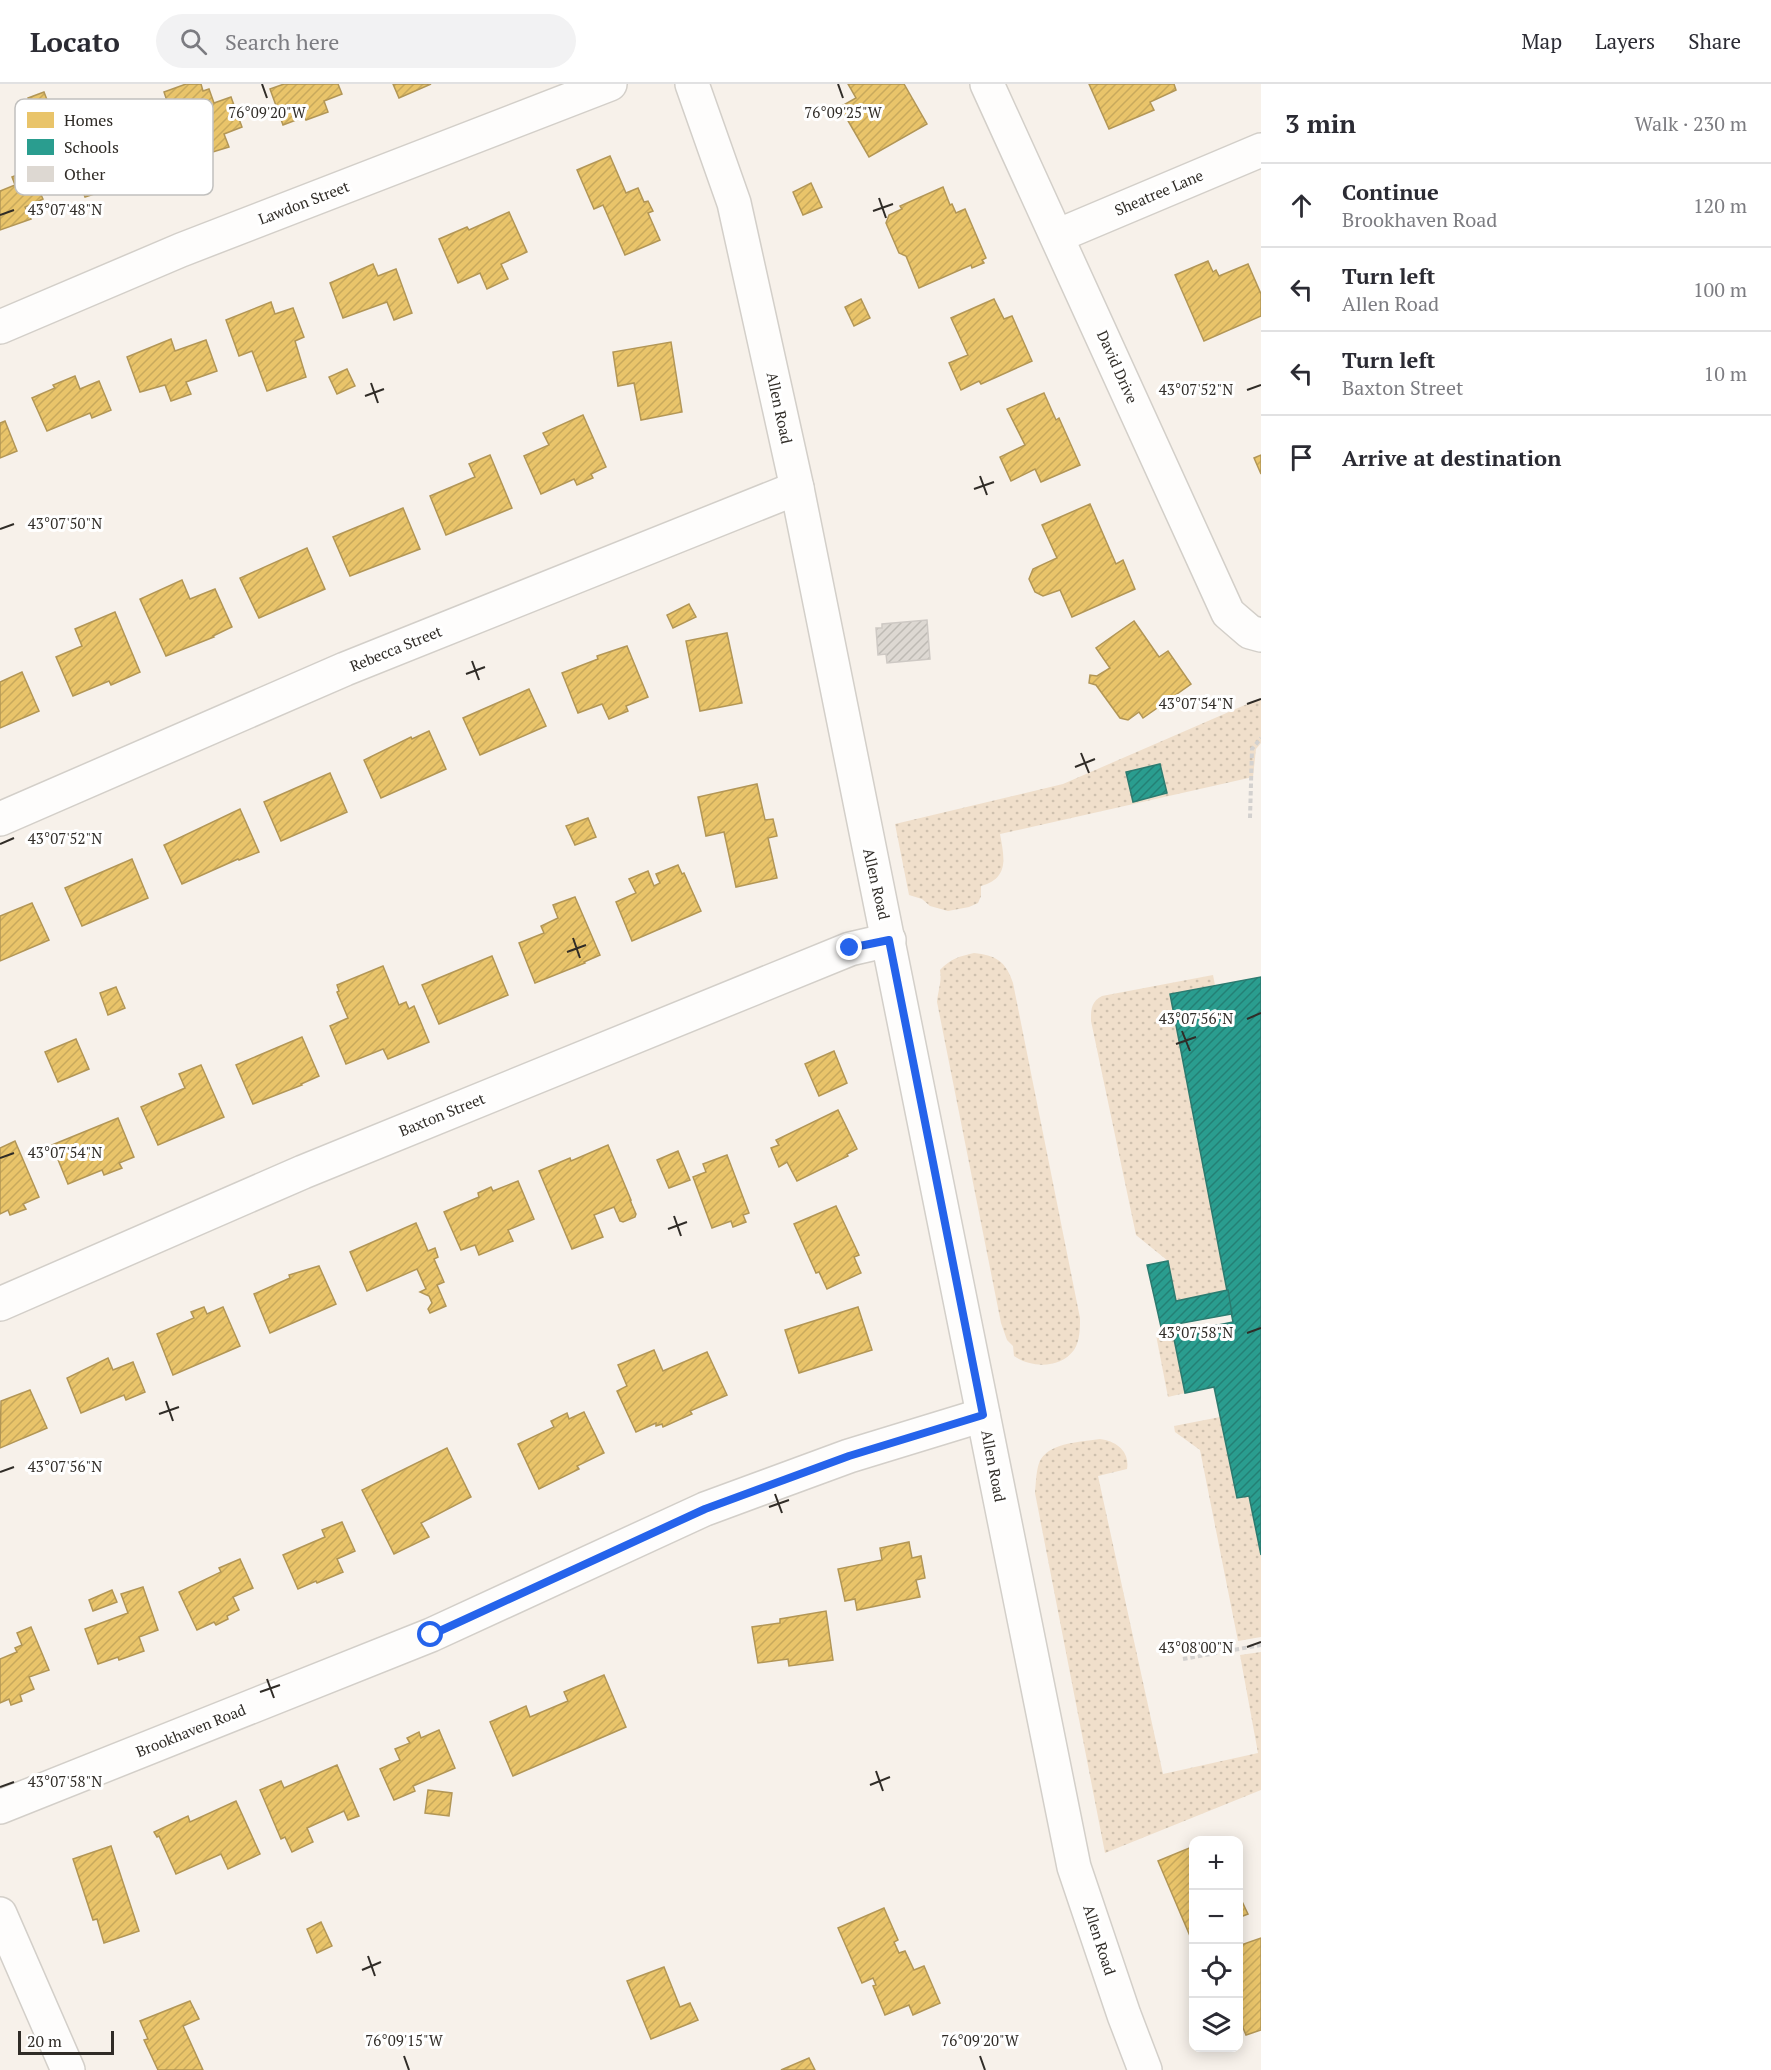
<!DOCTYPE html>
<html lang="en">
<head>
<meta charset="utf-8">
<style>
  body { margin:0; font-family:"PT Serif",serif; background:#f2f2f3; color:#2b2b33 }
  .controls { position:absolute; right:18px; bottom:18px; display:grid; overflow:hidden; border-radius:12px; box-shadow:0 3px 15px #0003 }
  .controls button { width:54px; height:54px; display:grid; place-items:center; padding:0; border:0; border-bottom:2px solid #e1e1e2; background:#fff; color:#2b2b33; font:30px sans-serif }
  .scale { position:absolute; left:18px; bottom:15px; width:96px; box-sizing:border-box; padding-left:6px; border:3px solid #302c27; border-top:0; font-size:16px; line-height:21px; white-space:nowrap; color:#302c27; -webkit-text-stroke:4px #fff; paint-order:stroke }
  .stop { position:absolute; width:18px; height:18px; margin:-14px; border:4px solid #2563eb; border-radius:50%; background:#fff }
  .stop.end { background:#2563eb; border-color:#fff; box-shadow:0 2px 6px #0008 }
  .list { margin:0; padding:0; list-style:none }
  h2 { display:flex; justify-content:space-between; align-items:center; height:78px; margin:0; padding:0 24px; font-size:26px }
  h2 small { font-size:20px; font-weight:400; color:#7c7c81 }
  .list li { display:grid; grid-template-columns:39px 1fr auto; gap:18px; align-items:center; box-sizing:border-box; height:84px; padding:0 24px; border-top:2px solid #e1e1e2 }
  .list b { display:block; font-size:22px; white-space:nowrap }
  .list p { margin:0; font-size:20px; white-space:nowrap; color:#7c7c81 }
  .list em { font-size:20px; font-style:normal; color:#7c7c81 }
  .icon { flex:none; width:33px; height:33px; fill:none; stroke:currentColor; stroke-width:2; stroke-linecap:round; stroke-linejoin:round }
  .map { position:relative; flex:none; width:1261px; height:1986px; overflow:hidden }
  header { display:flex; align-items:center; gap:36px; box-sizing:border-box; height:84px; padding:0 30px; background:#fff; border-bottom:2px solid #e1e1e2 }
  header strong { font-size:28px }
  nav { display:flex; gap:33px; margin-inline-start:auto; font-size:21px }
  .search { width:420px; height:54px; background:#f2f2f3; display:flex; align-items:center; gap:15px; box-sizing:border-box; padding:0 21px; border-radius:33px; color:#7c7c81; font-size:22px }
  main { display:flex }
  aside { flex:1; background:#fff }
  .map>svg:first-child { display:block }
  .grass { fill:url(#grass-dots); fill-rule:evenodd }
  .homes { fill:url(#homes-hatch); stroke:#b29656; stroke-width:1.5 }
  .schools { fill:url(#schools-hatch); stroke:#2c7b70; stroke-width:1.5 }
  .building { fill:url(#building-hatch); stroke:#cec9c4; stroke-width:1.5 }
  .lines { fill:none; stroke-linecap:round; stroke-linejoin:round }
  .street-casing { stroke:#d3cfc9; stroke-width:36 }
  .secondary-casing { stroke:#d3cfc9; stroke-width:36 }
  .path { stroke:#d3d1cf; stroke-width:4; stroke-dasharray:4.5 3; stroke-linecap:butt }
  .street { stroke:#fefdfc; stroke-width:33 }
  .secondary { stroke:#fefdfc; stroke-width:33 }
  .route { stroke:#2563eb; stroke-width:8 }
  .ticks { fill:none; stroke:#302c27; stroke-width:2 }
  .labels { text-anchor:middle; stroke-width:6; stroke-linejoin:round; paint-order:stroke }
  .street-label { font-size:15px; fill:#302c27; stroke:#fff }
  .key { fill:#fff; stroke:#c1c0be; stroke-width:1.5 }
  .key-label { font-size:16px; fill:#302c27 }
  .ticks-label { font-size:15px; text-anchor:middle; fill:#302c27; stroke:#fff; stroke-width:6; stroke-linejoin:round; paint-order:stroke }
</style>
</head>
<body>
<header>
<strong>Locato</strong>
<div class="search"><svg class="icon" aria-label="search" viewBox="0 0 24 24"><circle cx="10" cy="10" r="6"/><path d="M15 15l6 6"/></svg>Search here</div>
<nav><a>Map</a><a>Layers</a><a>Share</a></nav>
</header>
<main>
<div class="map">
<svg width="1261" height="1986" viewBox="0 0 1261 1986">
  <defs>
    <pattern id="grass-dots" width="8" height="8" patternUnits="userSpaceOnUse" patternTransform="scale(1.5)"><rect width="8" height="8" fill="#f0dfcb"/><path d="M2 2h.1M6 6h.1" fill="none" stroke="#cec0ae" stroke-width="1.8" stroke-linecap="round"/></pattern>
    <pattern id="homes-hatch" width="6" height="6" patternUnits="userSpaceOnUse" patternTransform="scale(1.5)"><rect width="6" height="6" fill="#e9c46a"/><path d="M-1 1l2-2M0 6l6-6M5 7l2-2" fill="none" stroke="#c8a95c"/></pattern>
    <pattern id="schools-hatch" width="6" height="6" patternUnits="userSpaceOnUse" patternTransform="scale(1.5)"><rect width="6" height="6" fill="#2a9d8f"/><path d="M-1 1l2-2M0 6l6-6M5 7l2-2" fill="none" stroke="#248075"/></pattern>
    <pattern id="building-hatch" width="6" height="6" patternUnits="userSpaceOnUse" patternTransform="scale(1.5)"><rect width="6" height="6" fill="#ddd8d2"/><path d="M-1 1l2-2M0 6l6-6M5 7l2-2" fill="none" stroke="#bebab4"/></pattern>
  </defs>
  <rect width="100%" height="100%" fill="#f7f1ea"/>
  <g class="grass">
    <path d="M 1261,614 L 1261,659 L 1256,665 L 1253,693 L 1000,750 C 1004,773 1010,794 981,802 L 981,812 L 978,819 L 969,823 L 948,827 L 930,822 L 922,815 L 909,811 L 895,740 L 1063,700 ZM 1160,680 L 1167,709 L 1133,718 L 1126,688 Z"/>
    <path d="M 974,869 C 995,871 1006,877 1013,899 L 1080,1234 C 1080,1245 1080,1257 1074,1266 C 1060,1285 1031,1284 1014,1272 L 1013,1262 L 1007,1256 L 1001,1239 L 937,918 C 938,906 942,898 940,886 C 950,875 960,872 974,869 Z"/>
    <path d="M 1213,891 L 1215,901 L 1171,910 L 1228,1206 L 1176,1217 L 1168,1177 L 1136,1151 L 1091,937 C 1091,925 1091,918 1102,912 Z"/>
    <polygon points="1171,1242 1185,1309 1168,1313 1156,1251 1161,1243"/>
    <polygon points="1220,1333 1237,1414 1249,1412 1261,1471 1261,1553 1238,1557 1200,1366 1175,1348 1174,1342"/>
    <path d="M 1100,1355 C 1116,1357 1130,1367 1127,1385 L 1098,1392 L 1163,1690 L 1258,1669 L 1240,1571 L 1261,1568 L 1261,1706 L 1105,1769 L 1035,1409 C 1036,1399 1036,1383 1041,1375 C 1052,1358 1082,1358 1100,1355 Z"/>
  </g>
  <g class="homes">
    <polygon points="186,0 201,0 203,7 209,5 214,19 231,13 242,43 224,50 229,63 183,77 164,21 168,20 164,8"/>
    <polygon points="284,0 338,0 342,10 324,17 328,28 306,36 304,33 283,41 270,5"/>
    <polygon points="393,0 431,0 399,14"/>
    <polygon points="848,0 904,0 927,40 869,73 840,23 856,14"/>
    <polygon points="1089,0 1174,0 1176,6 1150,18 1154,26 1109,45"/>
    <polygon points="44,8 51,26 34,32 28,14"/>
    <polygon points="132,49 144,80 126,86 131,98 85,113 66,62 88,54 94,70 116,62 114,56"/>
    <polygon points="610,72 626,109 638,104 644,118 648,117 653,127 648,129 660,156 625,171 603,121 594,125 577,86"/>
    <polygon points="30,86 43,115 25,123 31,135 0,146 0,107 15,101 12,93"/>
    <polygon points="811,99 822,123 803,131 793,108"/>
    <polygon points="943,103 950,121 952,120 956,129 965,125 986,174 982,176 984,179 972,184 971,181 919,204 906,172 899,169 886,139 889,131 902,125 900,122"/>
    <polygon points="509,128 527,168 501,180 508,195 487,205 480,189 458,199 439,155 467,143 469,146"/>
    <polygon points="1208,177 1213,188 1216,186 1219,192 1248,180 1261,210 1261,232 1204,257 1175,191"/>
    <polygon points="373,180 378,192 396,185 412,229 394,236 387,218 343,234 330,199"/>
    <polygon points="861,215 870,234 854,242 845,223"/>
    <polygon points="994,215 1004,235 1012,232 1032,277 981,300 979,297 961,306 949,279 968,271 951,234"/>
    <polygon points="271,218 275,230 293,224 304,253 295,257 306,293 267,307 252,267 239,272 226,236"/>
    <polygon points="171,255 175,267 206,256 217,287 186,298 191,310 171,317 165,301 140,308 127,273"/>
    <polygon points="671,258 682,328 641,336 634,299 618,302 613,268"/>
    <polygon points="347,285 355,302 337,310 329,293"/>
    <polygon points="75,292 80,305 99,297 111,326 92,334 90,329 47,347 32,314 55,304 53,301"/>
    <polygon points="1044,309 1056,336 1059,334 1080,381 1041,398 1035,385 1011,397 1000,373 1025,361 1007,325"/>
    <polygon points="583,331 606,383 591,390 593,394 577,401 574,395 541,410 524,372 549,361 543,349"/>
    <polygon points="5,337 17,367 0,374 0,339"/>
    <polygon points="490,371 512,424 446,451 430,412 475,393 469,380"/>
    <polygon points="1261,371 1261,390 1254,374"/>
    <polygon points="1090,420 1116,480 1123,476 1135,505 1072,533 1060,506 1043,512 1035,508 1029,495 1033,485 1057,474 1042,441"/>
    <polygon points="403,424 420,465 350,492 333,453"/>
    <polygon points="307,464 325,505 259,534 240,494"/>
    <polygon points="182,496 190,515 215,505 232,543 213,552 214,553 166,572 140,515"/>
    <polygon points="689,520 696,533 673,544 667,531"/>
    <polygon points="115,528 140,588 111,601 109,597 73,612 56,573 82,562 75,545"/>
    <polygon points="1134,537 1159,573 1168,567 1191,600 1143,634 1139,628 1128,636 1120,634 1096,601 1089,599 1090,591 1097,592 1110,584 1096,564"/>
    <polygon points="727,549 742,619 700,627 686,557"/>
    <polygon points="627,562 648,613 626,622 628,627 609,635 602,620 578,629 562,589 598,575 597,572"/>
    <polygon points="22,588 39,627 0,644 0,598"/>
    <polygon points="529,605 546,642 480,671 463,634"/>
    <polygon points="429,647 446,685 381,714 364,676 411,653 412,655"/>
    <polygon points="330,689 347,728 281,757 264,718"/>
    <polygon points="757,700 765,736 773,735 777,752 768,754 777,794 736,803 724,748 706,752 698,713"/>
    <polygon points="240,725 259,768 239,776 238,775 182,800 164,761"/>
    <polygon points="588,734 596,753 575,761 566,742"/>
    <polygon points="132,775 148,814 82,842 65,804"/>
    <polygon points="678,781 682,790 684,789 701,827 632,857 616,818 636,809 629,795 648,787 654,802 660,799 656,790"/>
    <polygon points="575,813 600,871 584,878 585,879 535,899 519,859 544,849 541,842 558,834 553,821"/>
    <polygon points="32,819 49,856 0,877 0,832"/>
    <polygon points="492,872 508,911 439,940 422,901"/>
    <polygon points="383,882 399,921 406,918 409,925 414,922 429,958 388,975 383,965 346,980 330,942 348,934 337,908 339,907 337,901"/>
    <polygon points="116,903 125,924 108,931 100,909"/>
    <polygon points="302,953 319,992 301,1000 302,1001 253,1020 236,981"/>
    <polygon points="76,955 89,985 58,998 45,968"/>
    <polygon points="834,967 847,999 819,1012 805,980"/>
    <polygon points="201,981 224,1033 158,1061 141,1023 185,1004 179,990"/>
    <polygon points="838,1026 857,1065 847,1070 848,1072 797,1097 787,1078 779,1083 771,1064 779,1061 776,1056"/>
    <polygon points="118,1034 134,1073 119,1079 122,1084 104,1091 102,1086 68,1100 52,1061"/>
    <polygon points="15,1057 39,1113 23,1120 26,1125 10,1131 8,1126 0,1130 0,1064"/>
    <polygon points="608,1061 631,1116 630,1116 636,1130 635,1133 623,1138 620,1137 614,1123 594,1131 603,1153 572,1165 539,1087 570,1074 571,1077"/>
    <polygon points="678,1067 690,1096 669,1104 657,1076"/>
    <polygon points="727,1071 749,1129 743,1131 746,1138 733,1143 731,1137 712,1144 693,1093 706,1088 703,1080"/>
    <polygon points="518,1097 534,1135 508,1146 513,1157 479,1171 475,1161 461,1166 444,1128 479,1113 478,1109 491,1103 493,1107"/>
    <polygon points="836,1122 859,1171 854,1173 861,1189 827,1205 819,1188 816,1189 794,1140"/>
    <polygon points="416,1139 428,1167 435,1164 438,1173 434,1175 444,1198 437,1201 446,1222 430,1229 428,1225 432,1219 429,1212 420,1208 426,1205 417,1185 367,1207 350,1168"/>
    <polygon points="319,1182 336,1220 270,1249 254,1210 290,1194 289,1191"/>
    <polygon points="204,1223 207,1230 223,1223 240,1262 173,1291 157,1250 194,1234 191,1228"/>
    <polygon points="858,1223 872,1266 799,1289 785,1246"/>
    <polygon points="654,1266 663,1287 707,1268 727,1311 690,1327 692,1330 663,1343 662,1340 656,1342 656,1339 636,1348 617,1307 627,1302 618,1281"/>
    <polygon points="108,1274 113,1286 133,1278 145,1308 126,1316 124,1311 81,1329 67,1294"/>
    <polygon points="30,1306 47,1344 0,1364 1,1317"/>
    <polygon points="584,1328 604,1369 577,1382 579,1385 539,1405 518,1360 554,1343 551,1337 567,1329 569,1335"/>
    <polygon points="447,1364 471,1413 421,1439 429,1453 394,1470 362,1406"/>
    <polygon points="342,1438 355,1467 337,1475 343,1488 317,1499 316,1497 298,1505 283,1471 325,1453 322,1446"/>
    <polygon points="909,1458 912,1474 921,1472 925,1494 916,1496 920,1513 857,1526 855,1515 845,1517 838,1485 882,1476 880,1464"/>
    <polygon points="240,1475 253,1504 233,1513 239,1526 227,1532 228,1535 216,1541 214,1538 197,1546 179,1508 221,1488 219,1484"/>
    <polygon points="143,1503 158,1546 139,1553 144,1567 119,1576 118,1573 98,1580 85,1545 128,1529 121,1510"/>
    <polygon points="112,1506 117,1518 93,1527 89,1516"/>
    <polygon points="826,1527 833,1576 789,1582 788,1575 758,1579 752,1543 780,1539 780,1535"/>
    <polygon points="31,1543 49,1586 29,1593 34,1605 20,1611 22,1617 11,1621 9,1615 0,1619 0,1575 17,1568 15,1564 22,1561 17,1549"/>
    <polygon points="604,1591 626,1643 513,1692 490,1638 526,1622 530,1633 568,1617 564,1608"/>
    <polygon points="439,1646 455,1684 413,1702 415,1707 394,1716 380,1685 400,1676 395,1665 410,1659 407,1654 419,1648 421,1654"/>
    <polygon points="337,1681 359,1732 348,1736 344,1727 307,1744 313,1758 292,1768 285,1753 281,1755 260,1706 281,1697 284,1704"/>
    <polygon points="428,1706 452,1709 449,1732 425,1729"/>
    <polygon points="236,1717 260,1770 228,1785 221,1770 176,1790 159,1752 157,1753 154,1748 188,1732 190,1738"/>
    <polygon points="111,1762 139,1847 104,1859 97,1835 93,1836 73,1775"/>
    <polygon points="1194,1762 1194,1850 1190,1852 1158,1777"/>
    <polygon points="1238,1809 1248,1830 1238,1834"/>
    <polygon points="884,1824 898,1856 894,1858 899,1869 905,1867 914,1886 924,1882 940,1919 913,1931 909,1921 885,1931 873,1902 876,1901 873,1894 862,1899 838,1844"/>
    <polygon points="321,1838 332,1862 317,1869 307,1845"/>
    <polygon points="1261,1854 1261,1946 1246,1951 1241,1939 1238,1940 1238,1886 1241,1885 1238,1877 1238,1862"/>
    <polygon points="664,1883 680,1923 690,1919 698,1936 651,1955 627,1897"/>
    <polygon points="190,1917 199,1935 183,1942 203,1986 158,1986 144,1956 148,1955 140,1937"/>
    <polygon points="809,1974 815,1986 781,1986"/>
  </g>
  <g class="schools">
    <polygon points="1160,680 1167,709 1133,718 1126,688"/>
    <polygon points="1261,893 1261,1471 1249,1412 1237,1414 1214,1303 1185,1309 1173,1250 1233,1238 1170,910"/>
    <polygon points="1168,1177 1176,1217 1228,1206 1232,1230 1161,1243 1147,1181"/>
  </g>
  <polygon class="building" points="927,536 930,575 887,579 886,570 878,571 876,544 882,544 882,540"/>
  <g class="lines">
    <defs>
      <g id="street">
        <polyline points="987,0 1228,529 1250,548 1261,551"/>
        <polyline points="1057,152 1261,66"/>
        <polyline points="0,243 181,166 610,0"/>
        <polyline points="0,735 345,585 797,404"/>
        <polyline points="0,1220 303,1088 850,865 889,856"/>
        <polyline points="0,1723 431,1551 705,1425 849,1372 983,1331"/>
        <polyline points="0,1830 68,1986"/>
      </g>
      <polyline id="secondary" points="692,0 734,119 797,404 1074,1783 1124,1931 1145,1986"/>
    </defs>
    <use href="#street" class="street-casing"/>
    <use href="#secondary" class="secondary-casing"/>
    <g class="path">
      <polyline points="1250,734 1252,665 1261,654"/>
      <polyline points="1183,1575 1261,1561"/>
    </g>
    <use href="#street" class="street"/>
    <use href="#secondary" class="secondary"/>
  </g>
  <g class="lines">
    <polyline class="route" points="431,1551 705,1425 849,1372 983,1331 889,856 850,864"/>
  </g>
  <path class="ticks" d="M 262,0 L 267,14M 838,0 L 843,14M 879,114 L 886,134M 873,127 L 893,120M 0,131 L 14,126M 371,299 L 378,319M 1247,306 L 1261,301M 365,312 L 384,305M 980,392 L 987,411M 974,405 L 994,398M 0,445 L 14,440M 472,577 L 479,596M 466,590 L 485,583M 1247,620 L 1261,615M 1081,669 L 1089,689M 1075,683 L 1095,675M 0,760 L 14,754M 573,854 L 580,874M 567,868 L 586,861M 1247,935 L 1261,929M 1182,947 L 1190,967M 1176,960 L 1196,953M 0,1074 L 14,1069M 674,1132 L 681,1152M 668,1145 L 687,1138M 1247,1249 L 1261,1244M 166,1317 L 173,1337M 159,1330 L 179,1323M 0,1388 L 14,1383M 775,1410 L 782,1429M 769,1423 L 789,1416M 1247,1563 L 1261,1558M 267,1595 L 274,1614M 260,1608 L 280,1601M 876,1687 L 883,1707M 870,1701 L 890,1693M 0,1703 L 14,1698M 368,1872 L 375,1892M 362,1886 L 381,1878M 404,1972 L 409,1986M 980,1972 L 985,1986"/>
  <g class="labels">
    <g class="street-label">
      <text transform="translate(1159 109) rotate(-23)" y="5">Sheatree Lane</text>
      <text transform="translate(304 119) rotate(-21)" y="5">Lawdon Street</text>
      <text transform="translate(1117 283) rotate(66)" y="5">David Drive</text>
      <text transform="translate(779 324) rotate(78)" y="5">Allen Road</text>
      <text transform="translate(396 565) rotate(-22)" y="5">Rebecca Street</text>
      <text transform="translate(876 800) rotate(77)" y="5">Allen Road</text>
      <text transform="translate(442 1031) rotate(-22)" y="5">Baxton Street</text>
      <text transform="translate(993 1382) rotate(79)" y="5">Allen Road</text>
      <text transform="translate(191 1647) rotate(-22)" y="5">Brookhaven Road</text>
      <text transform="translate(1099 1856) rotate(72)" y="5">Allen Road</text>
    </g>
  </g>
  <rect x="15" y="15" width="198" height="96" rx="9" class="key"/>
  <rect x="27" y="28" width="27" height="16" fill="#e9c46a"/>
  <rect x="27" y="55" width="27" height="16" fill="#2a9d8f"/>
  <rect x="27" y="82" width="27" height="16" fill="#ddd8d2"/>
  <g class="key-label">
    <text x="64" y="42">Homes</text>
    <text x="64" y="69">Schools</text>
    <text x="64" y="96">Other</text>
  </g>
  <g class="ticks-label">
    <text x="267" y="34">76°09'20"W</text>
    <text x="843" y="34">76°09'25"W</text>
    <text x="65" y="131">43°07'48"N</text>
    <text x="1196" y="311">43°07'52"N</text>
    <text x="65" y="445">43°07'50"N</text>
    <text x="1196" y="625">43°07'54"N</text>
    <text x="65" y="760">43°07'52"N</text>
    <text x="1196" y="940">43°07'56"N</text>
    <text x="65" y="1074">43°07'54"N</text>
    <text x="1196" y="1254">43°07'58"N</text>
    <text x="65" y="1388">43°07'56"N</text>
    <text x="1196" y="1569">43°08'00"N</text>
    <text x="65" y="1703">43°07'58"N</text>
    <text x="404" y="1962">76°09'15"W</text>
    <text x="980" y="1962">76°09'20"W</text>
  </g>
</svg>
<div class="controls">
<button>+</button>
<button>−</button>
<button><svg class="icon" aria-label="locate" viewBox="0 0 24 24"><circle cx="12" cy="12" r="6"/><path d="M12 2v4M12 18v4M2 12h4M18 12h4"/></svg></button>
<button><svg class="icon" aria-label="layers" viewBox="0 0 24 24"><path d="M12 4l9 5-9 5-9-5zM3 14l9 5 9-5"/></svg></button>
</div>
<div class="scale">20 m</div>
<div class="stop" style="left:431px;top:1551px"></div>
<div class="stop end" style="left:850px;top:864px"></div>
</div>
<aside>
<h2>3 min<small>Walk · 230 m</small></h2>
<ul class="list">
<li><svg class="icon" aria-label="ahead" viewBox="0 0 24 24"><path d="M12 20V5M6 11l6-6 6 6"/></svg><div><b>Continue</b><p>Brookhaven Road</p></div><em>120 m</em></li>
<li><svg class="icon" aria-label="left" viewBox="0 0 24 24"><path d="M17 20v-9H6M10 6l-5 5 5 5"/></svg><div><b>Turn left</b><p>Allen Road</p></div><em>100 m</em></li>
<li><svg class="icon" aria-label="left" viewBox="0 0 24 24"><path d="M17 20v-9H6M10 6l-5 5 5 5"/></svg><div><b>Turn left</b><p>Baxton Street</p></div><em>10 m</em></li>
<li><svg class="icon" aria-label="arrive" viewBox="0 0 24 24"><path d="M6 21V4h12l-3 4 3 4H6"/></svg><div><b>Arrive at destination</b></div></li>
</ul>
</aside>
</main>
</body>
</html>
